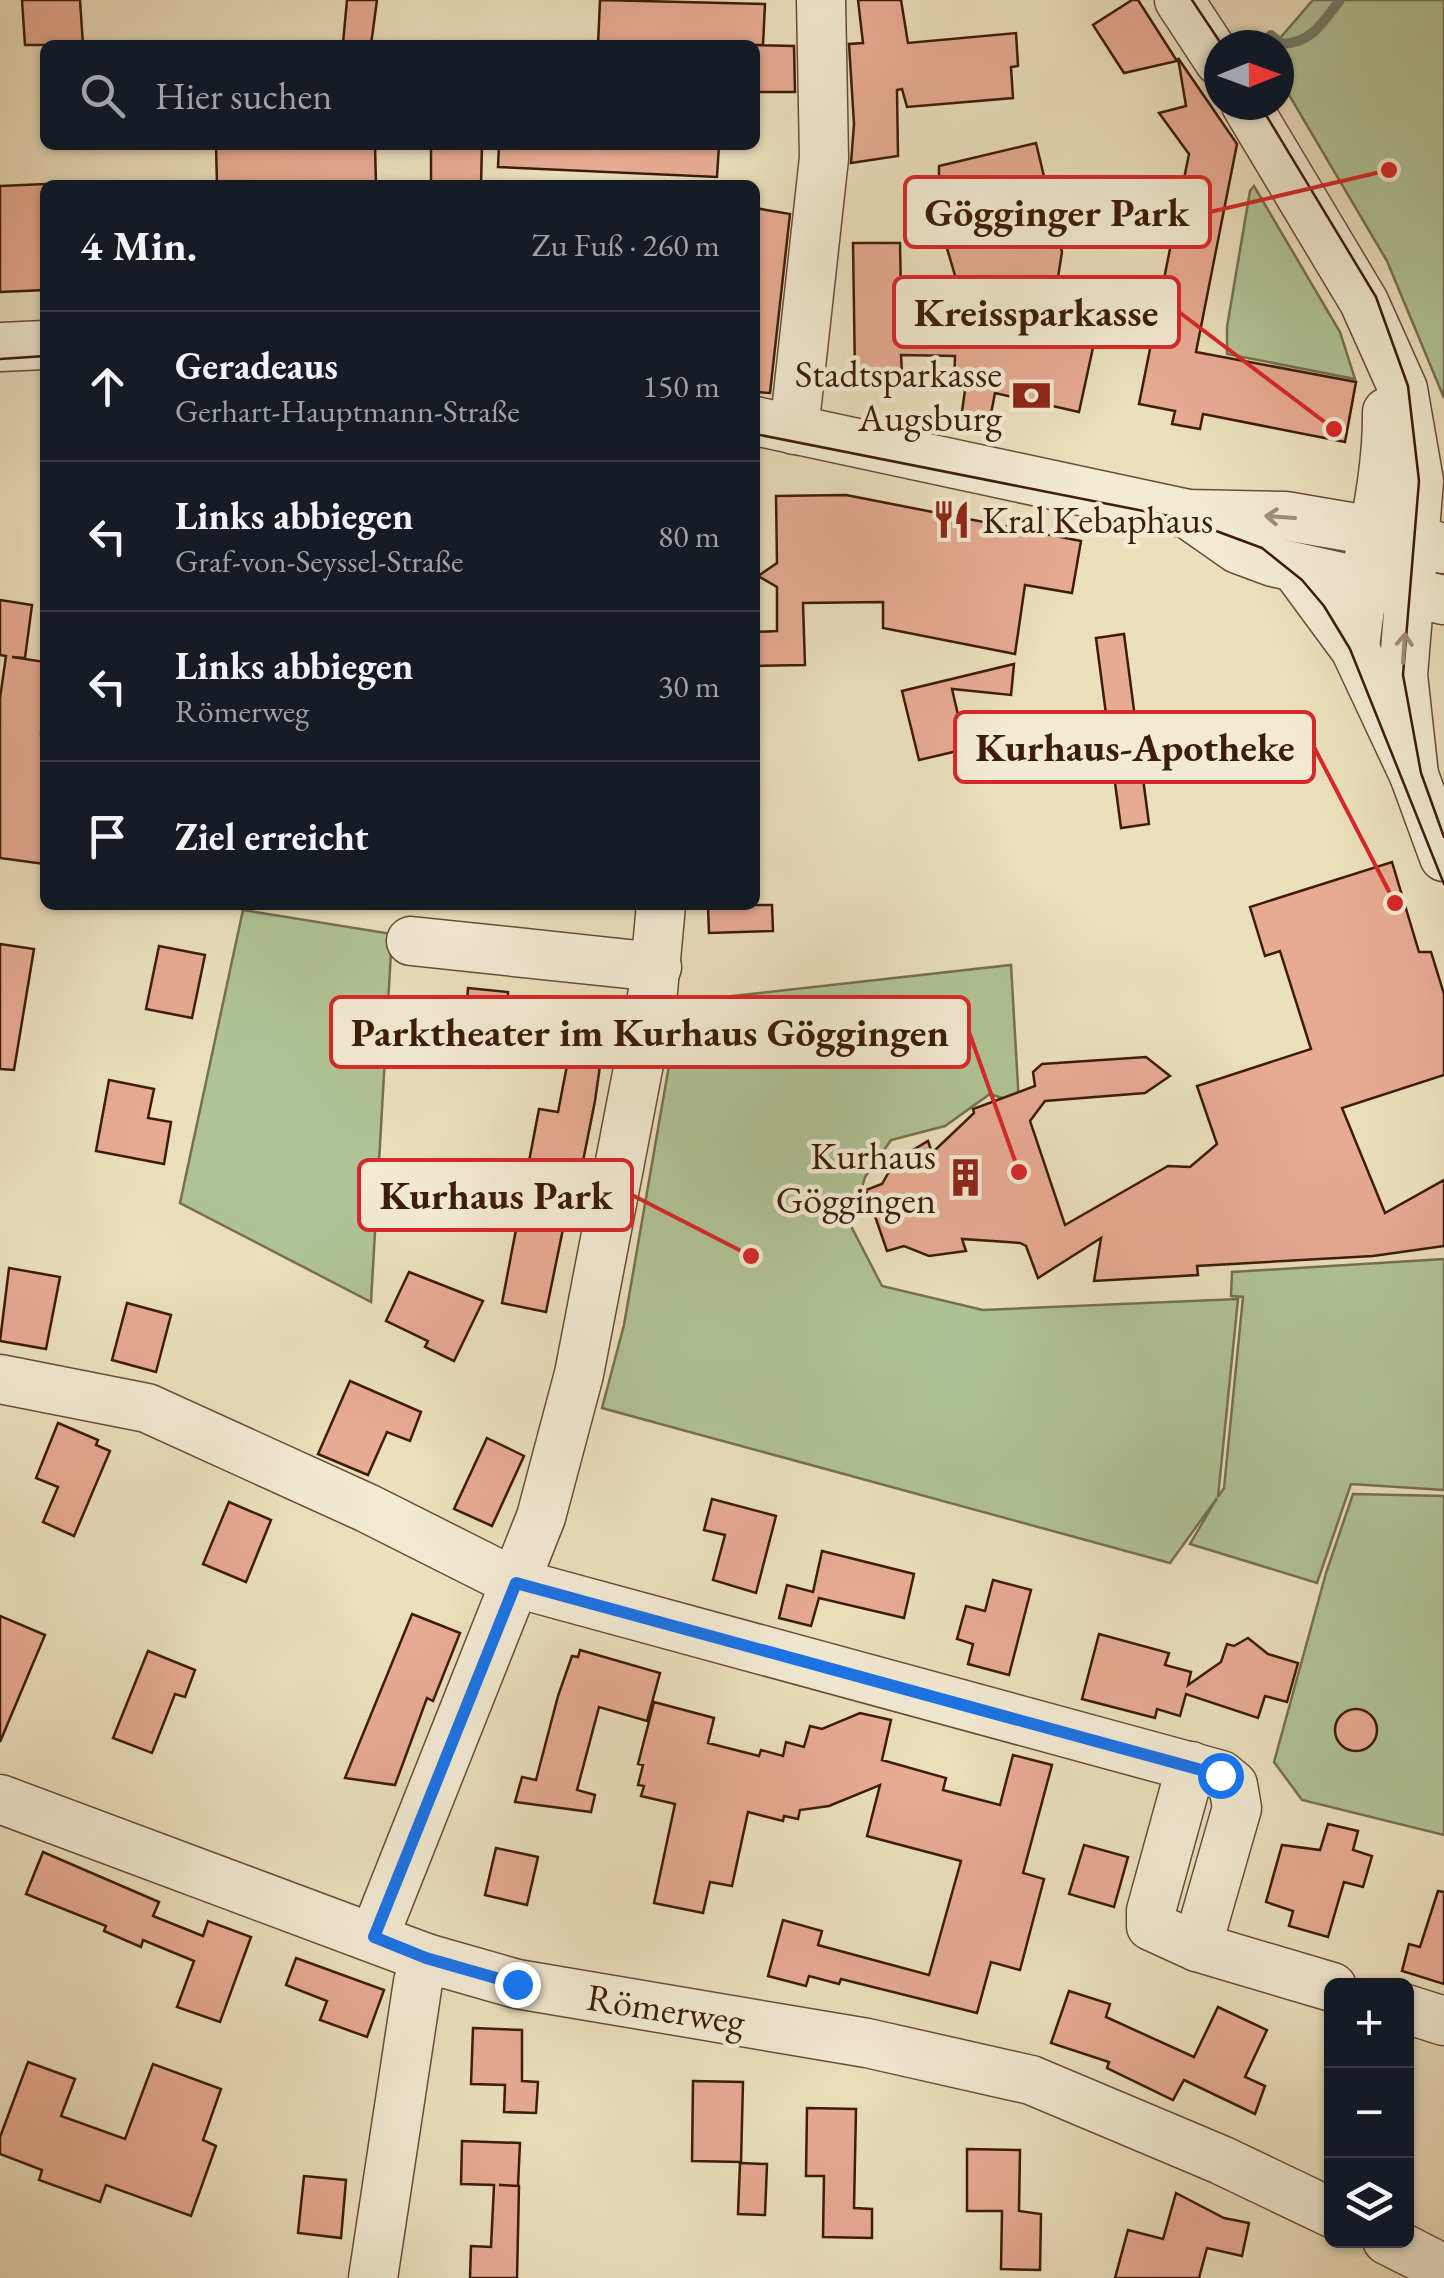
<!DOCTYPE html>
<html lang="de">
<head>
<meta charset="utf-8">
<style>
  body { margin:0; font-family:"EB Garamond",serif; background:#20242c; color:#f1f3f6 }
  .controls { position:absolute; right:30px; bottom:30px; display:grid; overflow:hidden; border-radius:15px; box-shadow:0 2px 8px #0004 }
  .controls button { width:90px; height:90px; display:grid; place-items:center; padding:0; border:0; border-bottom:2px solid #363941; background:#171b24; color:#f1f3f6; font:50px sans-serif }
  .compass { position:absolute; left:1204px; top:30px; width:90px; height:90px; border-radius:50%; background:#171b24; box-shadow:0 2px 8px #0004; rotate:89deg }
  .stop { position:absolute; width:30px; height:30px; margin:-22px; border:8px solid #1a73e8; border-radius:50%; background:#fff }
  .stop.end { background:#1a73e8; border-color:#fff; box-shadow:0 2px 10px #0008 }
  .list { margin:0; padding:0; list-style:none }
  h2 { display:flex; justify-content:space-between; align-items:center; height:130px; margin:0; padding:0 40px; font-size:42px }
  h2 small { font-size:32px; font-weight:400; color:#9ea1a6 }
  .list li { display:grid; grid-template-columns:65px 1fr auto; gap:30px; align-items:center; box-sizing:border-box; height:150px; padding:0 40px; border-top:2px solid #363941 }
  .list b { display:block; font-size:38px; white-space:nowrap }
  .list p { margin:0; font-size:32px; white-space:nowrap; color:#9ea1a6 }
  .list em { font-size:32px; font-style:normal; color:#9ea1a6 }
  .icon { flex:none; width:55px; height:55px; fill:none; stroke:currentColor; stroke-width:2; stroke-linecap:round; stroke-linejoin:round }
  .map { position:relative; flex:none; width:1444px; height:2278px; overflow:hidden }
  .search { position:absolute; background:#171b24; box-shadow:0 2px 8px #0004; left:40px; top:40px; width:720px; height:110px; display:flex; align-items:center; gap:25px; box-sizing:border-box; padding:0 35px; border-radius:15px; color:#9ea1a6; font-size:38px }
  .panel { position:absolute; background:#171b24; box-shadow:0 2px 8px #0004; left:40px; top:180px; width:720px; height:730px; border-radius:15px }
  .map>svg:first-child { display:block }
  .green { fill:#b0c396; stroke:#767050; stroke-width:2.5 }
  .lines { fill:none; stroke-linecap:round; stroke-linejoin:round }
  .stream { stroke:#737c6f; stroke-width:10 }
  .building { fill:#e7ab92; stroke:#3c1c0a; stroke-width:2.5 }
  .minor-casing { stroke:#684d36; stroke-width:51 }
  .minor { stroke:#f2ead3; stroke-width:48 }
  .tram { stroke:#3c1c0a; stroke-width:2.5 }
  .oneway { stroke:#a08d79 }
  .route { stroke:#1a73e8; stroke-width:12 }
  .labels { text-anchor:middle; stroke-width:9; stroke-linejoin:round; paint-order:stroke }
  .poi-label { font-size:38px; fill:#3c1c0a; stroke:#f2ead3; text-anchor:end }
  .street-label { font-size:38px; fill:#3c1c0a; stroke:#f2ead3 }
  .leader { fill:none; stroke:#d62828; stroke-width:4 }
  .callout-dot { fill:#d62828; stroke:#f2ead3; stroke-width:4 }
  .callout { fill:#f2ead3; stroke:#d62828; stroke-width:4 }
  .callout-label { font-size:40px; text-anchor:middle; font-weight:bold; fill:#3c1c0a }
</style>
</head>
<body>
<div class="map">
<svg width="1444" height="2278" viewBox="0 0 1444 2278">
  <rect width="100%" height="100%" fill="#ebdfbc"/>
  <filter id="stains"><feTurbulence type="fractalNoise" baseFrequency=".002" numOctaves="4"/><feColorMatrix values="0 0 0 0 .2 0 0 0 0 .09 0 0 0 0 .02 0 0 0 .5 -.17"/></filter>
  <radialGradient id="worn" r=".72"><stop offset=".6" stop-color="#630" stop-opacity="0"/><stop offset="1" stop-color="#630" stop-opacity=".3"/></radialGradient>
  <g class="green">
    <polygon points="1313,0 1444,0 1444,398 1387,261 1279,78 1279,45 1274,45"/>
    <polygon points="1254,186 1340,332 1355,379 1227,354 1227,327 1250,191"/>
    <polygon points="243,910 392,934 371,1302 180,1203"/>
    <polygon points="1011,965 1019,1104 990,1094 945,1126 891,1140 865,1177 851,1226 882,1286 983,1310 1238,1299 1218,1497 1224,1488 1243,1297 1231,1296 1232,1272 1444,1259 1444,1490 1351,1484 1317,1583 1190,1544 1217,1498 1170,1563 602,1408 624,1325 680,1002"/>
    <polygon points="1353,1494 1444,1496 1444,1835 1302,1800 1274,1762 1326,1573"/>
  </g>
  <g class="lines">
    <path class="stream" d="M 1271,35 L 1282,44 C 1312,43 1323,22 1340,0"/>
  </g>
  <g class="building">
    <polygon points="22,0 80,0 83,45 25,45"/>
    <polygon points="347,0 377,0 371,45 343,43"/>
    <polygon points="600,0 765,4 763,45 756,45 794,46 795,92 755,92 755,45 598,45"/>
    <polygon points="858,0 901,0 908,43 1016,33 1018,66 1011,67 1013,98 907,107 902,89 897,90 898,156 851,163 854,124 849,44 863,43"/>
    <polygon points="1132,0 1138,0 1177,61 1124,73 1093,25"/>
    <polygon points="1178,58 1237,144 1196,352 1356,382 1345,442 1203,414 1200,429 1172,424 1175,411 1139,404 1189,154 1159,113 1186,106"/>
    <polygon points="1036,143 1062,252 1049,334 1094,343 1079,412 995,393 989,424 961,419 965,390 954,388 955,356 901,355 902,374 855,375 853,243 900,243 901,296 961,296 939,221 939,166"/>
    <polygon points="216,145 375,145 376,185 217,185"/>
    <polygon points="431,145 482,145 481,185 431,185"/>
    <polygon points="499,145 719,145 717,177 498,167"/>
    <polygon points="45,184 45,290 0,292 0,186"/>
    <polygon points="755,208 790,214 770,393 755,392"/>
    <polygon points="846,495 1081,541 1072,593 1025,585 1015,654 883,628 883,602 803,603 805,665 755,666 755,632 777,631 777,587 758,576 777,563 776,496"/>
    <polygon points="0,600 32,605 25,658 12,657 45,662 41,734 45,735 45,864 0,858 0,698 6,656 0,655"/>
    <polygon points="1124,634 1149,824 1121,828 1096,638"/>
    <polygon points="1014,664 1011,695 952,689 966,749 919,760 902,691"/>
    <polygon points="1392,862 1419,952 1431,952 1444,994 1444,1075 1342,1108 1385,1213 1444,1180 1444,1246 1373,1256 1197,1266 1198,1275 1094,1281 1101,1238 1038,1278 1026,1246 1020,1243 962,1239 966,1251 929,1256 904,1246 887,1251 866,1190 882,1184 895,1161 928,1141 932,1153 974,1113 973,1109 1035,1086 1033,1072 1042,1064 1146,1057 1170,1076 1145,1093 1045,1101 1030,1121 1065,1225 1168,1166 1190,1167 1217,1144 1197,1086 1311,1049 1280,951 1265,956 1250,907"/>
    <polygon points="708,905 772,905 773,931 709,933"/>
    <polygon points="0,944 34,949 14,1070 0,1069"/>
    <polygon points="159,946 205,955 192,1018 146,1009"/>
    <polygon points="468,988 508,992 507,1008 567,1018 571,997 609,1003 595,1101 578,1186 572,1185 546,1312 502,1303 539,1109 558,1112 570,1050 505,1039 504,1044 491,1043 488,1068 437,1064 440,1027 465,1029"/>
    <polygon points="109,1080 154,1089 148,1118 171,1122 164,1164 96,1151"/>
    <polygon points="9,1268 60,1277 46,1349 0,1341"/>
    <polygon points="409,1272 483,1301 454,1361 425,1347 428,1341 386,1321"/>
    <polygon points="127,1303 171,1315 156,1372 112,1360"/>
    <polygon points="350,1381 421,1412 410,1441 387,1432 368,1475 318,1454"/>
    <polygon points="58,1423 98,1440 96,1445 110,1451 74,1536 43,1522 58,1487 36,1478"/>
    <polygon points="487,1438 524,1456 492,1526 454,1509"/>
    <polygon points="712,1499 776,1516 756,1593 713,1580 725,1535 704,1530"/>
    <polygon points="229,1502 271,1520 246,1582 203,1564"/>
    <polygon points="822,1551 914,1574 904,1618 819,1598 811,1626 779,1618 787,1585 813,1592"/>
    <polygon points="993,1580 1031,1590 1009,1675 968,1664 973,1644 957,1639 966,1606 985,1611"/>
    <polygon points="412,1614 460,1633 433,1701 427,1698 395,1785 345,1778"/>
    <polygon points="0,1616 45,1635 0,1742"/>
    <polygon points="1099,1634 1169,1653 1165,1665 1191,1672 1188,1685 1221,1662 1227,1644 1234,1646 1248,1638 1268,1654 1298,1663 1287,1702 1265,1696 1258,1718 1186,1694 1180,1716 1157,1709 1155,1718 1082,1699"/>
    <polygon points="580,1650 660,1673 647,1721 599,1707 577,1790 595,1795 591,1812 515,1802 522,1777 536,1780 558,1696 572,1656 578,1657"/>
    <polygon points="148,1651 195,1670 185,1697 175,1694 152,1753 113,1738"/>
    <polygon points="654,1702 714,1718 708,1743 759,1756 761,1750 783,1756 786,1742 804,1747 810,1726 822,1729 860,1713 891,1720 882,1760 946,1778 943,1790 1000,1805 1013,1755 1052,1765 1023,1873 1044,1879 1020,1970 991,1962 977,2013 841,1979 839,1984 809,1976 806,1986 768,1976 783,1920 822,1931 818,1945 929,1975 961,1861 867,1836 880,1785 829,1806 800,1810 798,1819 784,1816 783,1821 748,1812 732,1886 710,1882 703,1913 654,1903 675,1804 641,1796 644,1786 638,1785 643,1765 638,1764"/>
    <circle cx="1356" cy="1730" r="21"/>
    <polygon points="1328,1824 1358,1831 1353,1850 1372,1856 1363,1887 1344,1882 1328,1937 1289,1926 1293,1911 1266,1902 1282,1845 1320,1850"/>
    <polygon points="1084,1845 1128,1857 1114,1907 1069,1894"/>
    <polygon points="496,1848 538,1857 527,1905 485,1895"/>
    <polygon points="43,1852 159,1902 153,1916 203,1936 208,1921 251,1937 220,2022 177,2007 194,1961 143,1940 141,1947 104,1931 106,1926 26,1894"/>
    <polygon points="1438,1891 1444,1892 1444,1984 1402,1971 1409,1944 1420,1947"/>
    <polygon points="296,1958 384,1990 367,2037 320,2020 327,2001 286,1985"/>
    <polygon points="1069,1991 1110,2004 1106,2017 1194,2057 1218,2007 1267,2030 1245,2077 1265,2086 1255,2114 1184,2080 1173,2100 1107,2068 1109,2062 1051,2043"/>
    <polygon points="473,2028 522,2030 522,2081 538,2082 536,2113 504,2112 505,2085 471,2084"/>
    <polygon points="28,2062 75,2079 61,2116 125,2139 153,2064 221,2089 203,2140 216,2146 191,2216 106,2185 100,2202 39,2180 42,2170 0,2154 0,2137"/>
    <polygon points="693,2081 743,2082 741,2162 692,2161"/>
    <polygon points="807,2108 856,2109 854,2208 872,2209 872,2238 823,2237 824,2176 806,2176"/>
    <polygon points="462,2141 520,2143 518,2186 499,2185 519,2186 517,2278 470,2278 471,2246 491,2247 494,2185 461,2184"/>
    <polygon points="967,2149 1020,2150 1019,2211 1041,2214 1040,2270 1001,2269 1002,2211 967,2211"/>
    <polygon points="740,2163 767,2164 765,2215 738,2214"/>
    <polygon points="304,2176 346,2180 341,2238 298,2233"/>
    <polygon points="1176,2193 1224,2218 1249,2223 1242,2256 1207,2248 1199,2278 1115,2278 1128,2230 1163,2239"/>
  </g>
  <g class="lines">
    <defs>
      <g id="minor">
        <polyline points="1179,0 1219,61"/>
        <polyline points="1246,105 1364,302 1403,389 1419,481 1403,675 1414,775"/>
        <polyline points="0,347 45,345"/>
        <polyline points="755,421 1188,514 1285,516 1415,538 1443,549"/>
        <polyline points="794,430 824,158 821,0"/>
        <polyline points="1188,514 1238,549 1273,562 1444,600"/>
        <polyline points="1296,569 1355,649 1414,775 1444,857"/>
        <path d="M 1355,649 C 1362,569 1388,491 1387,412"/>
        <polyline points="411,941 657,967"/>
        <polyline points="0,1379 147,1408 367,1508 516,1583 1221,1775 1233,1785 1237,1808 1197,1947"/>
        <polyline points="1191,1766 1151,1911 1151,1926 1197,1947 1332,1987"/>
        <polyline points="0,1799 426,1958 517,1984 867,2043 1031,2080 1221,2160 1332,2213"/>
        <polyline points="374,1937 541,1517 579,1374 653,991 661,905"/>
        <polyline points="1406,2009 1444,2021"/>
        <polyline points="1387,2240 1444,2269"/>
        <polyline points="373,2278 418,1982 426,1958"/>
      </g>
    </defs>
    <use href="#minor" class="minor-casing"/>
    <use href="#minor" class="minor"/>
    <g class="tram">
      <polyline points="1192,0 1222,45"/>
      <polyline points="1260,105 1376,297 1408,386 1419,481 1403,675 1421,773 1444,837"/>
      <polyline points="0,359 45,356"/>
      <polyline points="755,434 1184,519 1262,548 1302,580 1324,606 1350,649 1444,884"/>
    </g>
  </g>
  <defs><path id="oneway-shaft" d="M-6 0H5M1.5-3L5.5 0L1.5 3" fill="none" stroke-width="1.6" stroke-linecap="round" stroke-linejoin="round" transform="scale(2.5)"/></defs>
  <g class="oneway">
    <use href="#oneway-shaft" transform="translate(1280 517) rotate(-176)"/>
    <use href="#oneway-shaft" transform="translate(1404 648) rotate(-86)"/>
  </g>
  <g class="lines">
    <polyline class="route" points="517,1984 426,1958 374,1937 516,1583 1220,1775"/>
  </g>
  <defs>
    <symbol id="bank-bare" viewBox="-9 -9 18 18"><path d="M-6-4H6V4H-6ZM0-2.3a2.3 2.3 0 1 0 0 4.6a2.3 2.3 0 1 0 0-4.6Z" fill="#8f2418" stroke="#f2ead3" stroke-width="2.5" paint-order="stroke"/></symbol>
    <symbol id="restaurant-bare" viewBox="-9 -9 18 18"><path d="M-5-6h1v4h1v-4h1v4h1v-4h1v5L-1.5 .5V6h-2V.5L-5-1ZM5-6V6H3V1.5H1.5Q1.5-4 5-6Z" fill="#8f2418" stroke="#f2ead3" stroke-width="2.5" paint-order="stroke"/></symbol>
    <symbol id="building-bare" viewBox="-9 -9 18 18"><path d="M-4-6H4V6H1V3H-1V6H-4ZM-2.5-4.3h1.7v1.8h-1.7ZM.8-4.3h1.7v1.8H.8ZM-2.5-1h1.7V.8h-1.7ZM.8-1h1.7V.8H.8Z" fill="#8f2418" stroke="#f2ead3" stroke-width="2.5" paint-order="stroke"/></symbol>
  </defs>
  <g fill-rule="evenodd">
    <use href="#bank-bare" x="1004" y="368" width="55" height="55"/>
    <use href="#restaurant-bare" x="924" y="492" width="55" height="55"/>
    <use href="#building-bare" x="938" y="1150" width="55" height="55"/>
  </g>
  <g class="labels">
    <g class="poi-label">
      <text x="1002" y="387">Stadtsparkasse<tspan x="1002" dy="44">Augsburg</tspan></text>
      <text x="982" y="533" text-anchor="start">Kral Kebaphaus</text>
      <text x="936" y="1169">Kurhaus<tspan x="936" dy="44">Göggingen</tspan></text>
    </g>
    <g class="street-label">
      <text transform="translate(666 2009) rotate(9)" y="13">Römerweg</text>
    </g>
  </g>
  <path class="leader" d="M1389 170L1210 212M1334 429L1179 312M1395 903L1314 747M1019 1172L969 1032M751 1256L632 1195"/>
  <g class="callout-dot">
    <circle cx="1389" cy="170" r="10"/>
    <circle cx="1334" cy="429" r="10"/>
    <circle cx="1395" cy="903" r="10"/>
    <circle cx="1019" cy="1172" r="10"/>
    <circle cx="751" cy="1256" r="10"/>
  </g>
  <g class="callout">
    <rect x="905" y="177" width="305" height="70" rx="10"/>
    <rect x="894" y="277" width="285" height="70" rx="10"/>
    <rect x="955" y="712" width="359" height="70" rx="10"/>
    <rect x="331" y="997" width="638" height="70" rx="10"/>
    <rect x="359" y="1160" width="273" height="70" rx="10"/>
  </g>
  <g class="callout-label">
    <text x="1057" y="226">Gögginger Park</text>
    <text x="1036" y="326">Kreissparkasse</text>
    <text x="1135" y="761">Kurhaus-Apotheke</text>
    <text x="650" y="1046">Parktheater im Kurhaus Göggingen</text>
    <text x="496" y="1209">Kurhaus Park</text>
  </g>
  <rect width="100%" height="100%" filter="url(#stains)"/>
  <rect width="100%" height="100%" fill="url(#worn)"/>
</svg>
<div class="controls">
<button>+</button>
<button>−</button>
<button><svg class="icon" aria-label="layers" viewBox="0 0 24 24"><path d="M12 4l9 5-9 5-9-5zM3 14l9 5 9-5"/></svg></button>
</div>
<svg class="compass" viewBox="-18 -18 36 36"><path d="M0-13l5 13h-10z" fill="#e53935"/><path d="M0 13l5-13h-10z" fill="#9ea1a6"/></svg>
<div class="stop" style="left:1220px;top:1775px"></div>
<div class="stop end" style="left:517px;top:1984px"></div>
<div class="search"><svg class="icon" aria-label="search" viewBox="0 0 24 24"><circle cx="10" cy="10" r="6"/><path d="M15 15l6 6"/></svg>Hier suchen</div>
<section class="panel">
<h2>4 Min.<small>Zu Fuß · 260 m</small></h2>
<ul class="list">
<li><svg class="icon" aria-label="ahead" viewBox="0 0 24 24"><path d="M12 20V5M6 11l6-6 6 6"/></svg><div><b>Geradeaus</b><p>Gerhart-Hauptmann-Straße</p></div><em>150 m</em></li>
<li><svg class="icon" aria-label="left" viewBox="0 0 24 24"><path d="M17 20v-9H6M10 6l-5 5 5 5"/></svg><div><b>Links abbiegen</b><p>Graf-von-Seyssel-Straße</p></div><em>80 m</em></li>
<li><svg class="icon" aria-label="left" viewBox="0 0 24 24"><path d="M17 20v-9H6M10 6l-5 5 5 5"/></svg><div><b>Links abbiegen</b><p>Römerweg</p></div><em>30 m</em></li>
<li><svg class="icon" aria-label="arrive" viewBox="0 0 24 24"><path d="M6 21V4h12l-3 4 3 4H6"/></svg><div><b>Ziel erreicht</b></div></li>
</ul>
</section>
</div>
</body>
</html>
